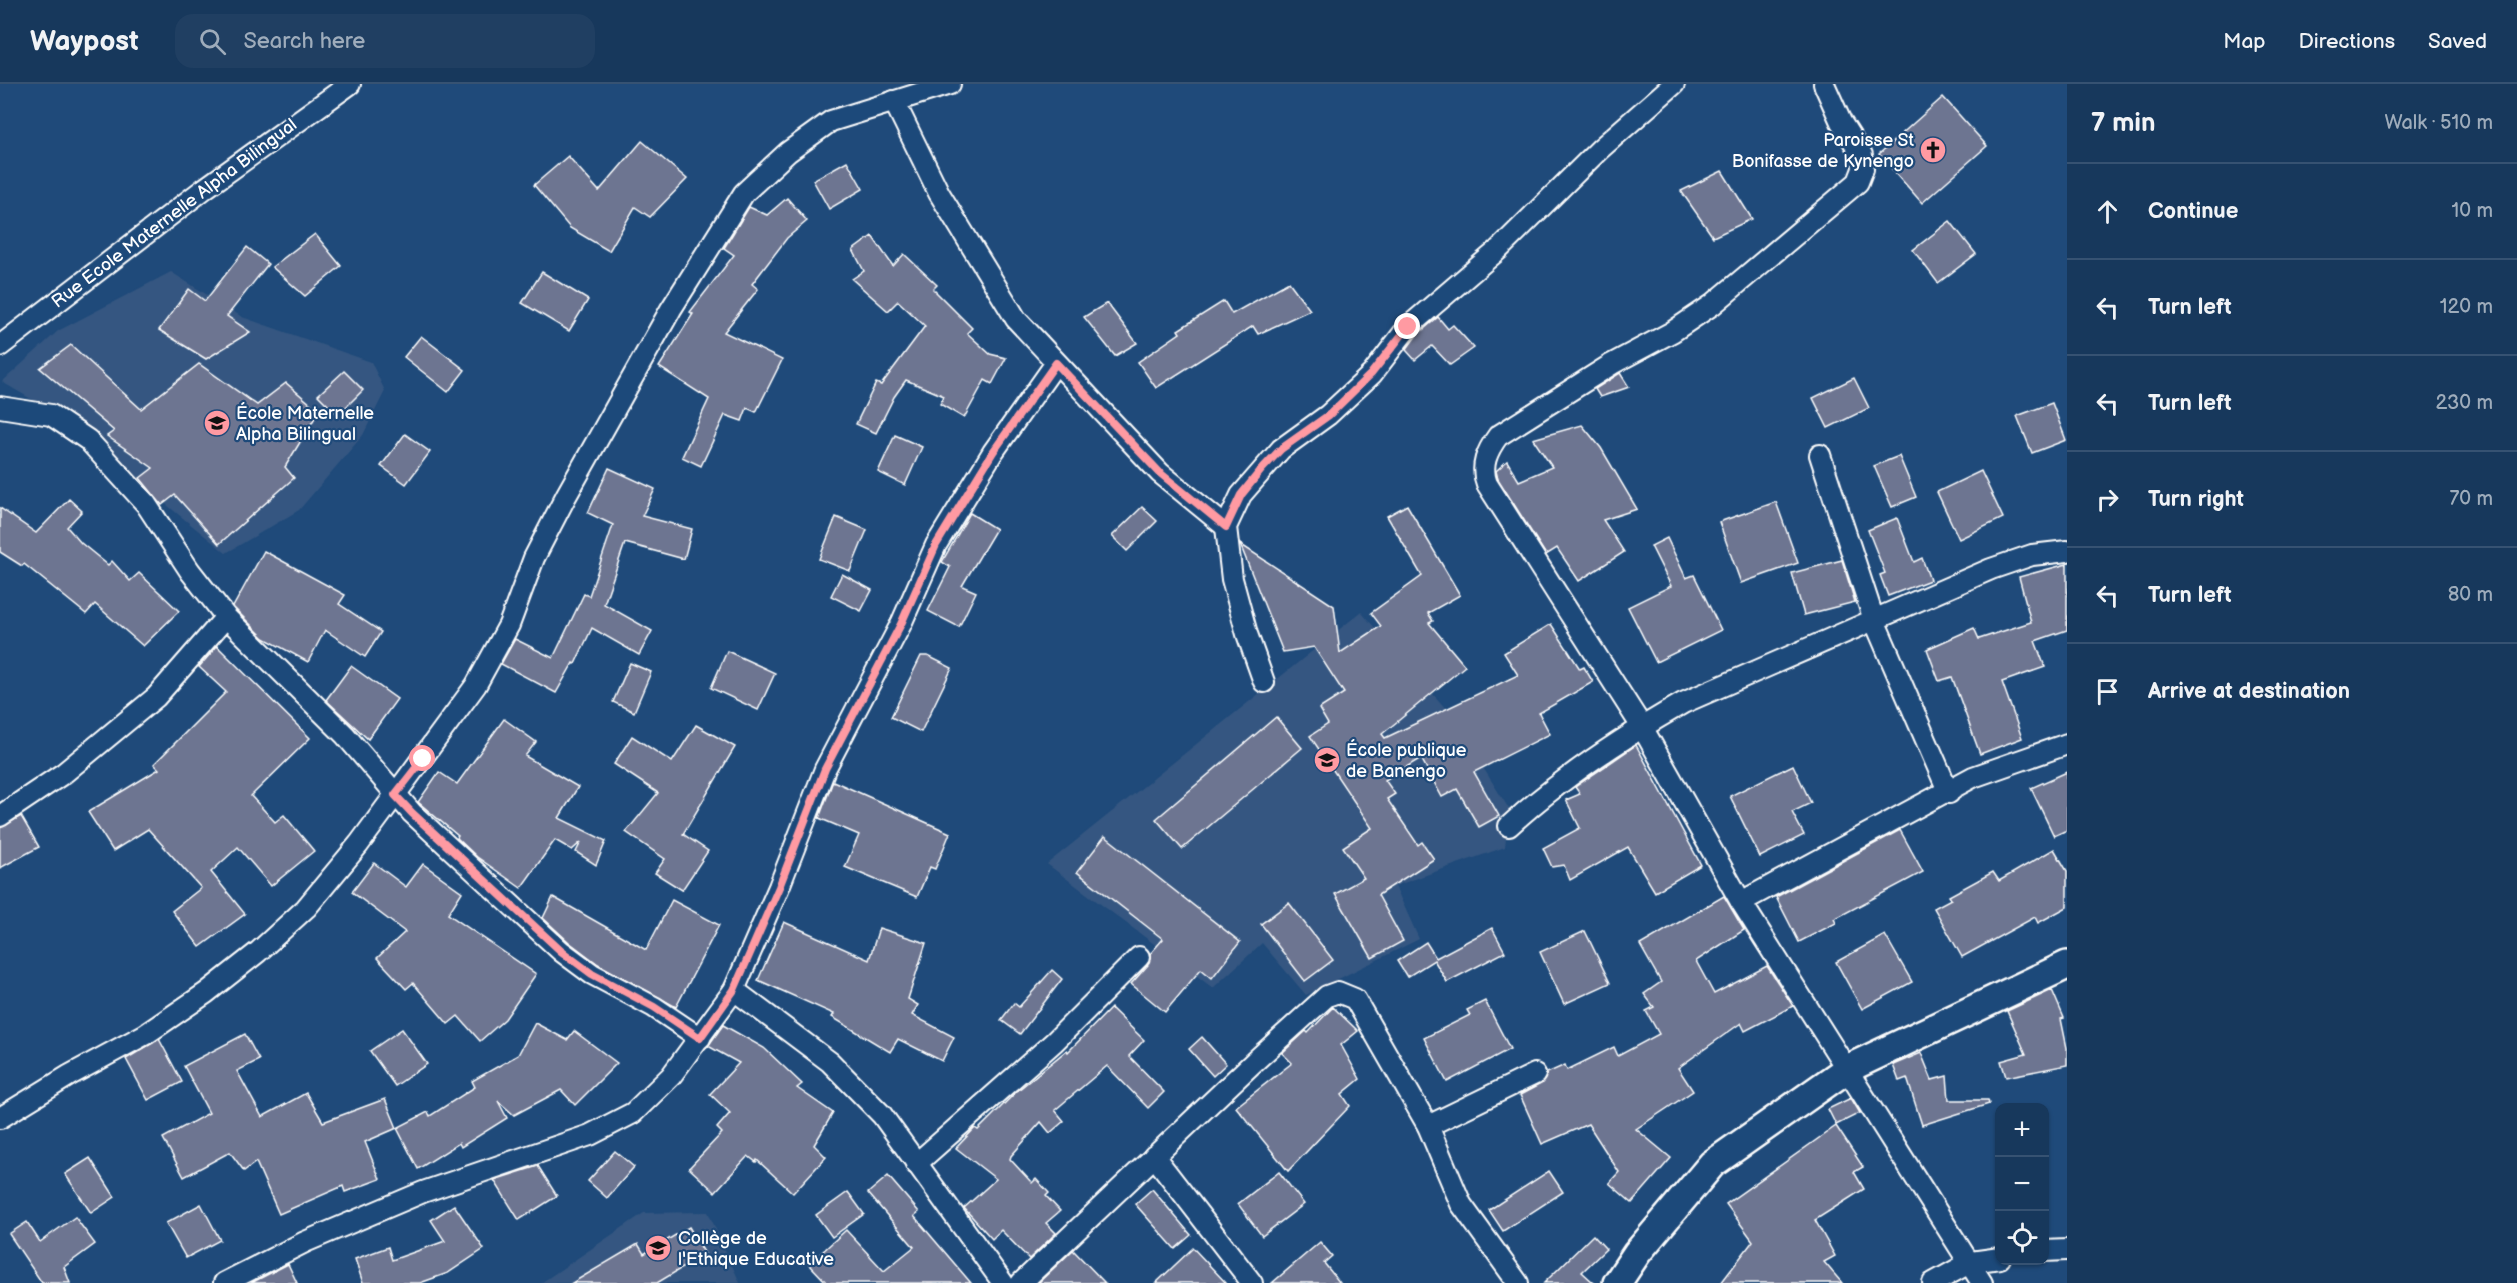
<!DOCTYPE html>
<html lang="en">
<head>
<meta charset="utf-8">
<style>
  body { margin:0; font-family:"Balsamiq Sans",sans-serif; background:#203f62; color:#f1f3f6 }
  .controls { position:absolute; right:18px; bottom:18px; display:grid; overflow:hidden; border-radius:12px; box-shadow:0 2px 4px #0004 }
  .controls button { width:54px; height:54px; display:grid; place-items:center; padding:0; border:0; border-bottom:2px solid #365272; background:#17385c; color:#f1f3f6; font:30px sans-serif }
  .stop { position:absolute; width:18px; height:18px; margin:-14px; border:4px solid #ff9aa2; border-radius:50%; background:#fff }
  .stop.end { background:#ff9aa2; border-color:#fff; box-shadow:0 2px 6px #0008 }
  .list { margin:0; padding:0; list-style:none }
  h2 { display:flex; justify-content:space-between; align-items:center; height:78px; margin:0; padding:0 24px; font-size:26px }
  h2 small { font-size:20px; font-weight:400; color:#9eacbb }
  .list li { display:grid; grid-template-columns:39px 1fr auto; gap:18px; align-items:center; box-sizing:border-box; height:96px; padding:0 24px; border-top:2px solid #365272 }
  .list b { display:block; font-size:22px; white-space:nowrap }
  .list em { font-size:20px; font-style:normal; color:#9eacbb }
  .icon { flex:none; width:33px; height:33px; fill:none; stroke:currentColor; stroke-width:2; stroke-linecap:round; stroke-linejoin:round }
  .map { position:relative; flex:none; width:2067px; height:1199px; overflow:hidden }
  header { display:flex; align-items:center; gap:36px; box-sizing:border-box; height:84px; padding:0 30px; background:#17385c; border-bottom:2px solid #365272 }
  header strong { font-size:28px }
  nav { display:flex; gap:33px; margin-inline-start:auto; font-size:21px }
  .search { width:420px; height:54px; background:#203f62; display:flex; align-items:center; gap:15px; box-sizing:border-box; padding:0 21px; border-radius:18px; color:#9eacbb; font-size:22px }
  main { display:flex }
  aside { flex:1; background:#17385c }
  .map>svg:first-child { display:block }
  .built { fill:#365781 }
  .building { fill:#6d7491; stroke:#fff; stroke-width:1.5 }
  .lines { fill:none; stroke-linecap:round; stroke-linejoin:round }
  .street-casing { stroke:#fff; stroke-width:24 }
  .secondary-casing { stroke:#fff; stroke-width:32 }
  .street { stroke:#1f4a7a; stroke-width:20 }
  .secondary { stroke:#1f4a7a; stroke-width:27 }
  .route { stroke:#ff9aa2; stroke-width:8 }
  .labels { text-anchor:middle; stroke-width:4.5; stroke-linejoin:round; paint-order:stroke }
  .poi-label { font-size:18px; fill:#fff; stroke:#1f4a7a; text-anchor:start }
  .street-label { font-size:18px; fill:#fff; stroke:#1f4a7a }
</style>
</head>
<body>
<header>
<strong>Waypost</strong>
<div class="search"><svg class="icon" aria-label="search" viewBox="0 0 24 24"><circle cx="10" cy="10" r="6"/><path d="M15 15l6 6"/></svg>Search here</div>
<nav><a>Map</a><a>Directions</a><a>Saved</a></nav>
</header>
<main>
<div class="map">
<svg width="2067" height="1199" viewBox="0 0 2067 1199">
  <rect width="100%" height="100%" fill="#1f4a7a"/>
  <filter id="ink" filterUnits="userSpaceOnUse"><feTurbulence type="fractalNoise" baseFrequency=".0167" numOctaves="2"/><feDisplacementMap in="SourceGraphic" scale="12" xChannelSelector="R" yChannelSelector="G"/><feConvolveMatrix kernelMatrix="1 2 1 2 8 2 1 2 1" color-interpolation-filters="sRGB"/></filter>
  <g filter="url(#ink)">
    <g class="built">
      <polygon points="171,188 242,233 371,278 385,307 363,351 299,426 226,469 50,326 2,298 58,247"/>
      <polygon points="1361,528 1447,626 1509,725 1505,763 1395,802 1419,855 1306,911 1262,859 1213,904 1047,780"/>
      <polygon points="708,1128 740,1199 541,1199 644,1129"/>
    </g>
    <g class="building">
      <polygon points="1943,13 1987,62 1922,119 1879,70"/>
      <polygon points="642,57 687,95 650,133 635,123 609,167 570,144 534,101 568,72 599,107"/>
      <polygon points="847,77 863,105 829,125 813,96"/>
      <polygon points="1722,87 1752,135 1713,153 1681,107"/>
      <polygon points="787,114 807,137 787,154 752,200 758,205 724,248 782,276 756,328 747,324 742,337 725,331 701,382 682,373 709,315 659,283 693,230 690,228 734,171 724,164 749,123 767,131"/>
      <polygon points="1950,137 1976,170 1938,199 1913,166"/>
      <polygon points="315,150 341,182 305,212 272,183"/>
      <polygon points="872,152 893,182 904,170 937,201 933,205 972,244 967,249 990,270 1006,274 992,300 985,296 964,334 940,320 944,312 906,296 894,313 876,349 856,340 876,299 881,301 925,242 898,217 888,227 852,195 864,187 853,166"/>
      <polygon points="247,163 268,180 227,232 250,248 206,275 159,246 189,205 205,217"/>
      <polygon points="542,188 588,216 569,247 522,219"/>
      <polygon points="1289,198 1310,226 1258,250 1253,242 1156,304 1138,278 1180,249 1178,246 1224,217 1232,230"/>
      <polygon points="1107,219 1137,259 1115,272 1084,233"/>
      <polygon points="1438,233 1448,245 1453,241 1474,264 1450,281 1432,262 1415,276 1406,266 1417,251"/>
      <polygon points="421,252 465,286 448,308 404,273"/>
      <polygon points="71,261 141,325 199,280 257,321 286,299 319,327 285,383 294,394 219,460 175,411 162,421 140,394 153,384 107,352 114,347 40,284"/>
      <polygon points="344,287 363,306 338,331 318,311"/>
      <polygon points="1620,289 1629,303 1600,313 1595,305"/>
      <polygon points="1854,294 1869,324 1828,344 1813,314"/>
      <polygon points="2052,319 2066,356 2032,369 2017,332"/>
      <polygon points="1582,341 1601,364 1637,425 1603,436 1624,468 1579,497 1557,464 1546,471 1498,395 1496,387 1507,377 1519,397 1552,383 1533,355"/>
      <polygon points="405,350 430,368 406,400 381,382"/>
      <polygon points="895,351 922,363 905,401 878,388"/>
      <polygon points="1899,372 1916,413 1892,423 1874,382"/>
      <polygon points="609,384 655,405 642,432 692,445 684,475 625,459 604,520 652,547 639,571 592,544 575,580 573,579 556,609 501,580 515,555 553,574 584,510 589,512 613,441 588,429"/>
      <polygon points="1981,387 2003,434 1959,455 1937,408"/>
      <polygon points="69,415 82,427 67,443 81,459 108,481 112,477 130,497 139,489 179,527 143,562 95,520 86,530 24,480 22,482 0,468 0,424 36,449"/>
      <polygon points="1776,418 1798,479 1741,499 1719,438"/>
      <polygon points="1407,421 1460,511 1428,529 1433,537 1429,539 1465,582 1382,650 1385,654 1518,591 1504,569 1551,540 1580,585 1584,583 1593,598 1539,629 1550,650 1474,688 1499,732 1479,743 1457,705 1442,713 1421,674 1385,696 1395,710 1387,715 1418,761 1422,758 1434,775 1378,811 1403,857 1372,874 1335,810 1364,794 1343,763 1372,744 1310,652 1328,640 1319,625 1344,609 1314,563 1283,568 1240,460 1334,522 1340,569 1381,542 1371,529 1422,492 1387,432"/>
      <polygon points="1142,423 1157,437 1127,467 1112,452"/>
      <polygon points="970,429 996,445 962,502 976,508 959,543 928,527 950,483 942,478"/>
      <polygon points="836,433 867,446 850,487 819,475"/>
      <polygon points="1897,434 1914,478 1922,474 1930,496 1888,512 1880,491 1885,489 1868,446"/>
      <polygon points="1667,454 1686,494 1694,491 1721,546 1656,578 1628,523 1671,502 1651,462"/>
      <polygon points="264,467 345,511 339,520 381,548 365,573 325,546 308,578 264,554 233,523"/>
      <polygon points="1842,476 1855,518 1804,531 1792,489"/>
      <polygon points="2067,480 2067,546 2035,557 2045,583 2002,598 2022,654 1980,670 1952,593 1939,597 1927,565 1974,544 1979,555 2031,538 2019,493"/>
      <polygon points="842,490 872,506 861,527 831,512"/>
      <polygon points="217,562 310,654 251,712 275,738 284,731 314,767 271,802 238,763 211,788 245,830 200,863 172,827 201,804 148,745 113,767 88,728 159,685 154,680 226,608 199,583"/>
      <polygon points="727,567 775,589 758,626 711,604"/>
      <polygon points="921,572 928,572 952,584 921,648 891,633"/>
      <polygon points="630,579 651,588 634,628 613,618"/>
      <polygon points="351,582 397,615 368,655 326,616"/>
      <polygon points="1276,633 1302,664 1182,765 1156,735"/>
      <polygon points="504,635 536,658 525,672 578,703 559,734 606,757 596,781 576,768 581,758 572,766 555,756 521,804 477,773 457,754 458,752 418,718 439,688 457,700"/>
      <polygon points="696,641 735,663 683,750 708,767 682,806 655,789 665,775 626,748 658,709 614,680 632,652 672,678"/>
      <polygon points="1636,661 1701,781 1655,808 1628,763 1570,796 1564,781 1552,783 1543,764 1580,744 1566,716 1580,710 1575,703"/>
      <polygon points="1793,681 1811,719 1792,728 1804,751 1760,773 1730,712"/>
      <polygon points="2067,688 2067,746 2054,752 2031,704"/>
      <polygon points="833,697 950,749 935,785 930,783 917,813 845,783 859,751 819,734"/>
      <polygon points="21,732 39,763 0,784 0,744"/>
      <polygon points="1900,746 1923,788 1834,835 1836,839 1799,858 1776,813"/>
      <polygon points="1105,752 1240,858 1212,894 1201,885 1165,928 1131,900 1148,881 1150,870 1163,855 1077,788"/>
      <polygon points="2054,765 2067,787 2067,823 2038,839 2035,833 1962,873 1934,824 1951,815 1949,812 1993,788 1999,797"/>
      <polygon points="374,779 406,803 423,780 462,808 448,830 536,890 505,935 480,957 458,932 448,940 413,899 406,905 377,874 405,848 352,808"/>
      <polygon points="1724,812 1744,846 1696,877 1714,910 1767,882 1793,922 1745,947 1741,939 1678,984 1693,1007 1636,1045 1671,1074 1632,1119 1609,1099 1619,1088 1588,1040 1542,1060 1520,1011 1541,1000 1547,989 1565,981 1567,986 1614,963 1618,972 1659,950 1646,927 1654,923 1644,910 1661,898 1640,861"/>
      <polygon points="553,813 646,866 672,816 719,841 676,923 598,880 569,858 543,834"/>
      <polygon points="1289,819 1333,876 1305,897 1261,840"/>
      <polygon points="784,838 869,876 879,844 926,859 908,915 918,921 912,931 954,953 942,977 898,955 890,968 832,933 834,930 758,896"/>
      <polygon points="1492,844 1505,868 1447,898 1434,876 1407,893 1397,877 1426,858 1436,874"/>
      <polygon points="1585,847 1610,899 1564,920 1540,868"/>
      <polygon points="1885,851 1912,898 1862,925 1836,878"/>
      <polygon points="1052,886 1062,895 1020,950 1001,936 1014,919 1019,923"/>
      <polygon points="2052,906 2064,934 2061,935 2067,964 2067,981 2006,993 2001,977 2026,970 2007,927"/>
      <polygon points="1485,917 1510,965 1447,998 1424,954 1470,931 1467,926"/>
      <polygon points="1333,923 1358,947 1341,961 1360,995 1342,1010 1350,1022 1288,1087 1236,1023 1292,979 1282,969 1306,947 1308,949"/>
      <polygon points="1111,924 1144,956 1129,972 1164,1008 1148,1024 1107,982 1055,1026 1064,1037 1050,1049 1041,1038 1011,1072 1010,1075 1032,1099 1036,1095 1049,1109 1046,1112 1060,1127 1046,1139 1056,1149 1029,1175 1001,1146 992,1155 964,1124 996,1095 956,1064 975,1044 978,1046 1017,1007 1067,966 1068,968"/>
      <polygon points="535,939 567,956 574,947 617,979 575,1021 561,1006 514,1031 498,1017 507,1034 461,1063 459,1059 418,1085 397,1044 428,1028 430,1032 475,1003 472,997 518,971"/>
      <polygon points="723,941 764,964 802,1000 797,1004 833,1029 814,1061 826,1073 793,1109 757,1076 756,1078 748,1072 715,1108 689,1084 722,1049 717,1044 730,1029 710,1010 739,979 708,962"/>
      <polygon points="402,945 427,980 395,1002 370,967"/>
      <polygon points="245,950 259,976 237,987 262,1033 306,1009 323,1038 385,1015 397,1044 365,1058 380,1095 345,1108 343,1102 279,1130 256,1078 244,1087 230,1068 184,1093 163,1054 209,1029 184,982"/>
      <polygon points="1202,953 1226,980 1213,992 1189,965"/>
      <polygon points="159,955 182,998 148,1016 126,975"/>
      <polygon points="1921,969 1932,996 1947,992 1949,1016 1988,1016 1989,1020 1922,1041 1907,994 1899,997 1893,981"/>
      <polygon points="1851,1014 1860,1029 1836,1041 1828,1025"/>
      <polygon points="1836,1042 1863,1083 1854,1088 1864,1105 1815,1136 1835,1172 1824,1178 1842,1199 1721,1199 1753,1157 1726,1120"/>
      <polygon points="615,1067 634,1083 607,1114 588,1097"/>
      <polygon points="90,1074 115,1113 91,1129 65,1090"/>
      <polygon points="538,1082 557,1112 519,1136 494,1096"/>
      <polygon points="1549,1087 1563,1108 1503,1147 1489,1126"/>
      <polygon points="1279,1088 1304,1120 1262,1152 1238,1120"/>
      <polygon points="888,1092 919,1128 914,1132 971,1199 827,1199 809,1180 846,1146 884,1187 914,1163 868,1109"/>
      <polygon points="1152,1105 1191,1151 1175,1165 1135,1120"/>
      <polygon points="848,1108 864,1130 832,1153 816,1131"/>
      <polygon points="201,1120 220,1156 186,1174 166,1139"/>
      <polygon points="454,1121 484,1165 448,1189 420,1199 363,1199 355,1175 388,1163 392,1176 445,1157 431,1136"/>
      <polygon points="75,1133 95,1160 64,1183 70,1199 42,1199 9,1150 27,1138 40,1158"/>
      <polygon points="689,1143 705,1170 657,1199 572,1199 638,1160 644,1170"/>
      <polygon points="1593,1151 1606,1165 1582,1188 1594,1199 1544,1199"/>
      <polygon points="1320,1158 1332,1172 1324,1179 1340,1199 1272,1199"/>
      <polygon points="1193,1164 1226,1199 1156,1199"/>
      <polygon points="1073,1166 1105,1199 1038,1199"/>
      <polygon points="288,1180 297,1199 251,1199"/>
    </g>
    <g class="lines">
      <defs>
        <g id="street">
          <path d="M 1824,0 L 1841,38 L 1862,71 L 1863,85 L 1858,98 L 1712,221 L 1672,248 L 1612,280 L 1498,352 C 1487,367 1480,382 1487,400 L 1642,643 L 1741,818 L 1982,1199"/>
          <polyline points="894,17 939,109 1016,235 1160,389 1226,443"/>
          <polyline points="0,262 204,105 350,0"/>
          <polyline points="0,323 51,331 88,356 146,420 190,487 226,533 345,651 412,729 561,867 592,890 654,923 700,954"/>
          <polyline points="1820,371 1874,536 1949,709"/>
          <polyline points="1264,598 1247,550 1232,495 1226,443 1241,411 1281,365 1328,331 1372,290 1408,243 1498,166 1600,65 1674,0"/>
          <polyline points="0,732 64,689 156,613 226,533"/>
          <path d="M 1509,742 C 1561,694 1622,654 1683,619 L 1991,485 L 2032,471 L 2067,467"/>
          <polyline points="1741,818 1973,693 2067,660"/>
          <polyline points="734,906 830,978 882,1031 1003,1199"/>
          <polyline points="0,1034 70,991 146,950 206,909 258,868 306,824 359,760 476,601 509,541 534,474 566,412 671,225 744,109 788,68 831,37 950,0"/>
          <polyline points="1428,1042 1535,990"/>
          <polyline points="1154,1072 1252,1199"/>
          <polyline points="916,1080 1054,958 1139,873"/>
          <polyline points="2044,1167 2067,1166"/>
          <polyline points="224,1199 305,1158 423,1108 590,1051 633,1029 671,992 734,906 779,803 825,685 901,540 936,461 993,368 1056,279"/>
          <polyline points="1021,1199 1255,977 1327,912 1338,908 1355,915 1428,1042 1461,1120 1518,1199"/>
          <polyline points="1933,1199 1971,1178 2000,1174"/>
        </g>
        <polyline id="secondary" points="1617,1199 1637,1169 1712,1080 1847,985 2067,881"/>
      </defs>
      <use href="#street" class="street-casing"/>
      <use href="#secondary" class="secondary-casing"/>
      <use href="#street" class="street"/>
      <use href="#secondary" class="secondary"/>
    </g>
  </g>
  <g class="lines" filter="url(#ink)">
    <polyline class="route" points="423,675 395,711 412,729 561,867 592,890 654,923 700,954 734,906 779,803 825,685 901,540 936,461 993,368 1056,279 1160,389 1226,443 1241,411 1262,385 1281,365 1329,331 1371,290 1408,243"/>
  </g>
  <defs>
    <symbol id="church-disc" viewBox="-11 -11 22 22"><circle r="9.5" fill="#ff9aa2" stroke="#1f4a7a"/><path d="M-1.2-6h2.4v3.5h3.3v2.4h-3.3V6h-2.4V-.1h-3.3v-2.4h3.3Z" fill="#111"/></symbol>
    <symbol id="school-disc" viewBox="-11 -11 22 22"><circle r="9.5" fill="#ff9aa2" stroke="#1f4a7a"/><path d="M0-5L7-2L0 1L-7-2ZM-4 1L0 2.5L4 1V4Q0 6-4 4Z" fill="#111"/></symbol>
  </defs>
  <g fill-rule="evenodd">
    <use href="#church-disc" x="1918" y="51" width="30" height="30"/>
    <use href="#school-disc" x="202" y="324" width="30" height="30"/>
    <use href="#school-disc" x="1312" y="661" width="30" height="30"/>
    <use href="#school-disc" x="643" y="1149" width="30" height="30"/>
  </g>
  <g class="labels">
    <g class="poi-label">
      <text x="1914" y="62" text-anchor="end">Paroisse St<tspan x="1914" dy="21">Bonifasse de Kynengo</tspan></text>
      <text x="236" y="335">École Maternelle<tspan x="236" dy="21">Alpha Bilingual</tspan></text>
      <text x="1346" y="672">École publique<tspan x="1346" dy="21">de Banengo</tspan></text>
      <text x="678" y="1160">Collège de<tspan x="678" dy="21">l'Ethique Educative</tspan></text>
    </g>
    <g class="street-label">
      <text transform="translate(174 129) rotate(-37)" y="6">Rue Ecole Maternelle Alpha Bilingual</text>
    </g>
  </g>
</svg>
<div class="controls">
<button>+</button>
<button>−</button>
<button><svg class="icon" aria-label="locate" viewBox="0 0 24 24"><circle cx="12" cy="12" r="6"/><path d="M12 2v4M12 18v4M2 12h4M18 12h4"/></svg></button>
</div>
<div class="stop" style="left:423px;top:675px"></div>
<div class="stop end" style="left:1408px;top:243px"></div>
</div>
<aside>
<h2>7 min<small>Walk · 510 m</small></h2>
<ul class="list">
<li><svg class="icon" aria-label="ahead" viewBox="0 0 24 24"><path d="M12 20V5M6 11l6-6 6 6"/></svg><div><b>Continue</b></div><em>10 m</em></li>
<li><svg class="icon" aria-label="left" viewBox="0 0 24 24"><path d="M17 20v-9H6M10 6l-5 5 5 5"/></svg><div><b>Turn left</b></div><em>120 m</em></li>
<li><svg class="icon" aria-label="left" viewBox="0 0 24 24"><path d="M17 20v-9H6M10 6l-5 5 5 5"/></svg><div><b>Turn left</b></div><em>230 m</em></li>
<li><svg class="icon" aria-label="right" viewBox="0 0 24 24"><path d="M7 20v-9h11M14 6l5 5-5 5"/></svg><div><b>Turn right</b></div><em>70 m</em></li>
<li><svg class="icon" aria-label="left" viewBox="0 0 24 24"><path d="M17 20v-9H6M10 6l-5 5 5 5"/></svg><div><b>Turn left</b></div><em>80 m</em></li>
<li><svg class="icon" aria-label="arrive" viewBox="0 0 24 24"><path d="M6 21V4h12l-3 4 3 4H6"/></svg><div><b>Arrive at destination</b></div></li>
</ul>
</aside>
</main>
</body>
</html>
